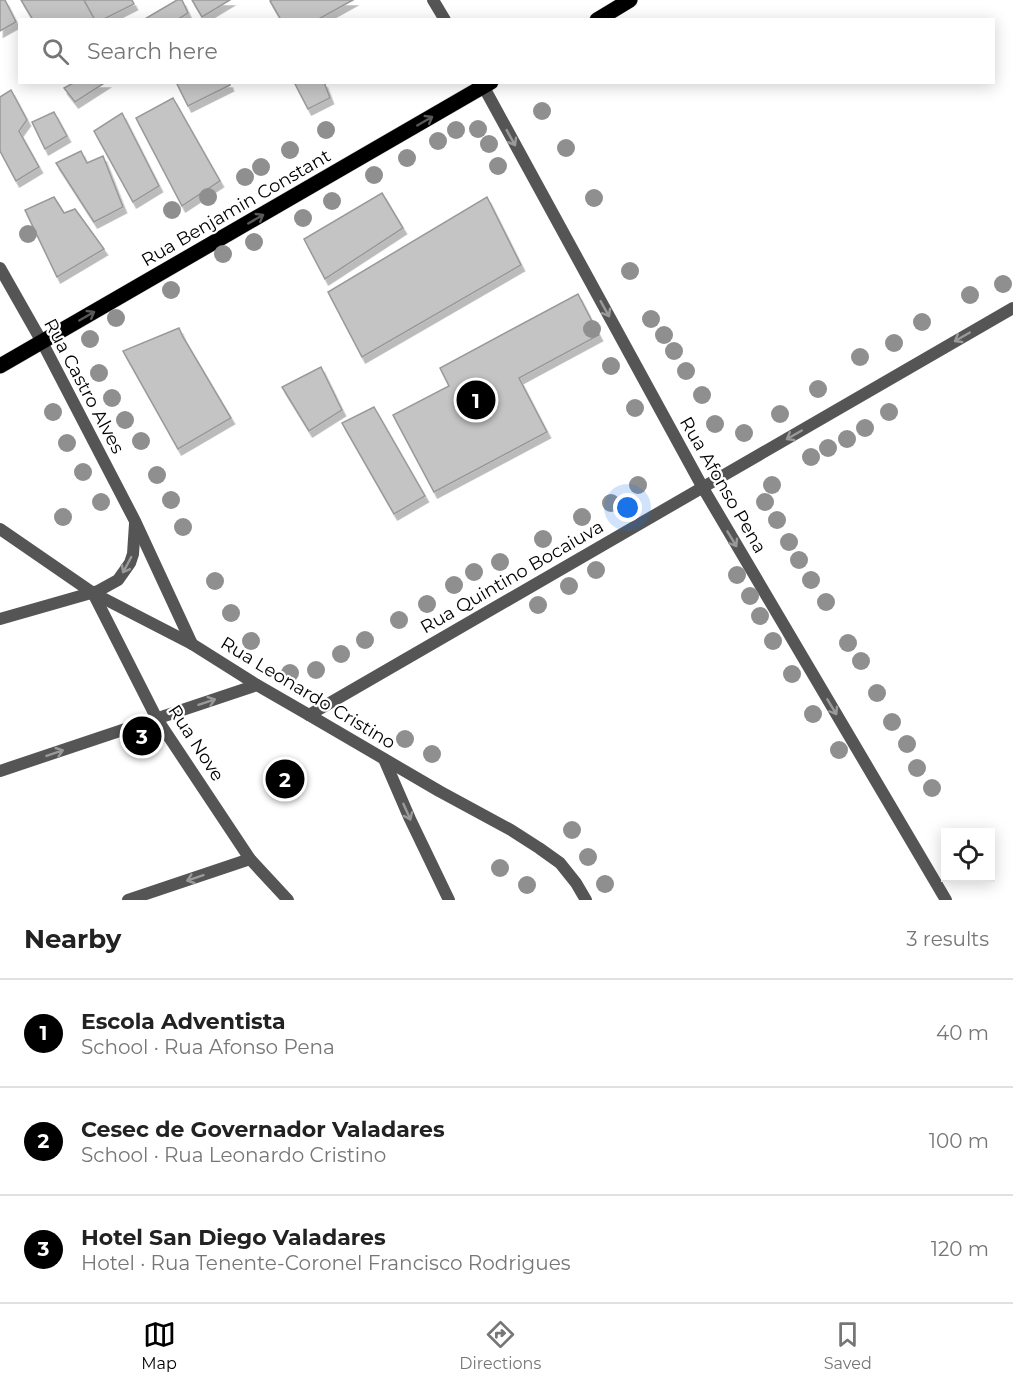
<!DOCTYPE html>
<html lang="en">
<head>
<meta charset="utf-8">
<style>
  body { margin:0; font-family:Montserrat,sans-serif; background:#f2f2f2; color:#222 }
  .controls { position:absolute; right:18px; bottom:18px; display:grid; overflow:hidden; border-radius:0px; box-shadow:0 3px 15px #0003 }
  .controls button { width:54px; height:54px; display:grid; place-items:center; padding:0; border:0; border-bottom:2px solid #e0e0e0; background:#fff; color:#222; font:30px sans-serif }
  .you { position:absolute; left:628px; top:508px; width:21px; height:21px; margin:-15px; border:4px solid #fff; border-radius:50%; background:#1a73e8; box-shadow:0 0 0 9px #1a73e833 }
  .badge { display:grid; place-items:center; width:39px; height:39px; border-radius:50%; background:#000; color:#fff; font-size:20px; font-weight:700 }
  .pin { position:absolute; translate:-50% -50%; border:3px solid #fff; box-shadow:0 2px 6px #0006 }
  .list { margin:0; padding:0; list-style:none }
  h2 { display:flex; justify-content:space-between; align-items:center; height:78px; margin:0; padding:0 24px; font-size:26px }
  h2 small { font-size:20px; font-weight:400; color:#767676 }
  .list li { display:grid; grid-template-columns:39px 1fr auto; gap:18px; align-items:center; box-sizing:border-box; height:108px; padding:0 24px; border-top:2px solid #e0e0e0 }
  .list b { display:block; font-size:22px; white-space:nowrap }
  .list p { margin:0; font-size:20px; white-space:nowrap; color:#767676 }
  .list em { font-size:20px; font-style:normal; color:#767676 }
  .icon { flex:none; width:33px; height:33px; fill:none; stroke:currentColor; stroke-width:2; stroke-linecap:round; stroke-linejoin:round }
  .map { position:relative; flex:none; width:1013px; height:900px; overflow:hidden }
  .search { position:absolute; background:#fff; box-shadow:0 3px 15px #0003; left:18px; right:18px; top:18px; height:66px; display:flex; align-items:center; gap:15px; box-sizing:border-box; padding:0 21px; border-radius:0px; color:#767676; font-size:22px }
  .sheet { height:402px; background:#fff }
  nav { display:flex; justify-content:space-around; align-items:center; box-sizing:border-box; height:84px; border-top:2px solid #e0e0e0; background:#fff; font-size:16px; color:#767676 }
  nav a { display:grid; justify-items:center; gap:3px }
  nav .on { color:#000 }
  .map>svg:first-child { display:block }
  .building { fill:#c4c4c4; stroke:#999; stroke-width:1.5; filter:url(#shadow) }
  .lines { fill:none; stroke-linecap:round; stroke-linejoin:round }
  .primary-casing { stroke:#dbdbdb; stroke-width:16 }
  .service { stroke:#555; stroke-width:12 }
  .minor { stroke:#555; stroke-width:12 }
  .tertiary { stroke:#555; stroke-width:12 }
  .primary { stroke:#000; stroke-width:15 }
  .tree { fill:#8f8f8f }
  .oneway { stroke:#595959 }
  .oneway2 { stroke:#999 }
  .labels { text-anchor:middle; stroke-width:4.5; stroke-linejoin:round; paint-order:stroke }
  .street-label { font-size:18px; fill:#000; stroke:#fff }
</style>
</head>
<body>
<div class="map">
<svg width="1013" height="900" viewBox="0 0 1013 900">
  <defs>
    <filter id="shadow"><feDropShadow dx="3.5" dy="6" stdDeviation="0" flood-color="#0004"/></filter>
  </defs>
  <rect width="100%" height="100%" fill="#fff"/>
  <g class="building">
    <polygon points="0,0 5,0 16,22 0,31"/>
    <polygon points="21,0 84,0 95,20 33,20"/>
    <polygon points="84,0 132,0 134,4 102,20 95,20"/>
    <polygon points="177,0 182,0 188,13 177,20 143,20"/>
    <polygon points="192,0 230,0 202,17"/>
    <polygon points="272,0 353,0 317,20 281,20 270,1"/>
    <polygon points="75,82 106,82 75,102 64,88"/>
    <polygon points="176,82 229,82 230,85 188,106"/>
    <polygon points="294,82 324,82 330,98 308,109"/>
    <polygon points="11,90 27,120 19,131 39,167 16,181 0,151 0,97"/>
    <polygon points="173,98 220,181 182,206 136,118"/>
    <polygon points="54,112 67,136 45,149 32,122"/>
    <polygon points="122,113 159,186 133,202 94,131"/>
    <polygon points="81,151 87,163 103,156 123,207 94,222 56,163"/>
    <polygon points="382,193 403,228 325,279 304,239"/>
    <polygon points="54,197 64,213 75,209 104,249 57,277 25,210"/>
    <polygon points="487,197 521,265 362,357 328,292"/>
    <polygon points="578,294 599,335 519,378 547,432 434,492 393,415 449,386 440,368"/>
    <polygon points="179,328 183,337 231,418 178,449 123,351"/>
    <polygon points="321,367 342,410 309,431 282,387"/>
    <polygon points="374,407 425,496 394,514 342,423"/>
  </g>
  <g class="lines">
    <defs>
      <g id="primary">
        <polyline points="597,20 630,0"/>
        <polyline points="0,366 491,82"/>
      </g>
    </defs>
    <use href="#primary" class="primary-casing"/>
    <polyline class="service" points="128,900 250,859"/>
    <g class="minor">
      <polyline points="0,268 42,342 135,521 192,644"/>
      <polyline points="93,593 157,719 250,859 288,900"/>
      <polyline points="0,619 98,591 118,580 130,563 133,554 135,524"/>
      <polyline points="309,715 439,791 511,830 539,848 560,863 576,883 586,900"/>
      <polyline points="384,759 410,819 449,900"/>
      <polyline points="0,771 257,685"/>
    </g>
    <g class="tertiary">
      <polyline points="433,0 445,20"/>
      <polyline points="481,82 703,488 946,900"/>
      <polyline points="0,529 93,593 192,644 257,685 309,715 1013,308"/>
    </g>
    <use href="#primary" class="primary"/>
  </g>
  <g class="tree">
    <circle cx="542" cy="111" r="9"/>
    <circle cx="478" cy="129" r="9"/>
    <circle cx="326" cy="130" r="9"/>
    <circle cx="456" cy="130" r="9"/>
    <circle cx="438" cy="141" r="9"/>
    <circle cx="489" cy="144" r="9"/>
    <circle cx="566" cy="148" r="9"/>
    <circle cx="290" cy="150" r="9"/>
    <circle cx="407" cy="158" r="9"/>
    <circle cx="498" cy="166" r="9"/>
    <circle cx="261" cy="167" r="9"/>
    <circle cx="374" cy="175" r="9"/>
    <circle cx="245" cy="177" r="9"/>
    <circle cx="208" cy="197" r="9"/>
    <circle cx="594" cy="198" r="9"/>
    <circle cx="332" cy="201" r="9"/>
    <circle cx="172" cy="210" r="9"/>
    <circle cx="303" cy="218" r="9"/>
    <circle cx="28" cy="234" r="9"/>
    <circle cx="254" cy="242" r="9"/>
    <circle cx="223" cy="254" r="9"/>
    <circle cx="630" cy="271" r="9"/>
    <circle cx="1003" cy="284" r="9"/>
    <circle cx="171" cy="290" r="9"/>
    <circle cx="970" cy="295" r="9"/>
    <circle cx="116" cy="318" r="9"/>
    <circle cx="651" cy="319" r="9"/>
    <circle cx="922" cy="322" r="9"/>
    <circle cx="592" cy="329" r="9"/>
    <circle cx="664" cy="335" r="9"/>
    <circle cx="90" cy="339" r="9"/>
    <circle cx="894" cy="343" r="9"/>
    <circle cx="674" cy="351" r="9"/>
    <circle cx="860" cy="357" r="9"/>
    <circle cx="611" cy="366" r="9"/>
    <circle cx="686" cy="371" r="9"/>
    <circle cx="99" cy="373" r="9"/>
    <circle cx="818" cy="389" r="9"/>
    <circle cx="702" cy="395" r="9"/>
    <circle cx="112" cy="398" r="9"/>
    <circle cx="635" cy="408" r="9"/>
    <circle cx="53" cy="412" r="9"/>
    <circle cx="889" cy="412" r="9"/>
    <circle cx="780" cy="414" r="9"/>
    <circle cx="125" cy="420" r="9"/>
    <circle cx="715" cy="424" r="9"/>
    <circle cx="865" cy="428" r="9"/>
    <circle cx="744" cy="433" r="9"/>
    <circle cx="847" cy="439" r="9"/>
    <circle cx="141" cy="441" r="9"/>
    <circle cx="67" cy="443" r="9"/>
    <circle cx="828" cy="448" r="9"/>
    <circle cx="811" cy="457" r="9"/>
    <circle cx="83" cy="472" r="9"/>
    <circle cx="157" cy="475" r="9"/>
    <circle cx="638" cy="485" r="9"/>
    <circle cx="772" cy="485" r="9"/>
    <circle cx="171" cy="500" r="9"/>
    <circle cx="101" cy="502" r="9"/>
    <circle cx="765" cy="502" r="9"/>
    <circle cx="611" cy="503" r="9"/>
    <circle cx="63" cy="517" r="9"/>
    <circle cx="582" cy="517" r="9"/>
    <circle cx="777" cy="520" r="9"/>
    <circle cx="183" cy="527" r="9"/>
    <circle cx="543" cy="539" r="9"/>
    <circle cx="789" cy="542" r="9"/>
    <circle cx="799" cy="560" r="9"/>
    <circle cx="500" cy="562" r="9"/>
    <circle cx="596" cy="570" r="9"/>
    <circle cx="474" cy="572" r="9"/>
    <circle cx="737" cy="575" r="9"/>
    <circle cx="811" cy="580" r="9"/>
    <circle cx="215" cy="581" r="9"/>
    <circle cx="454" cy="585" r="9"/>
    <circle cx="569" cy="586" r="9"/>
    <circle cx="750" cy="596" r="9"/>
    <circle cx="826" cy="602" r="9"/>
    <circle cx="427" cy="604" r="9"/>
    <circle cx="538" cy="605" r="9"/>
    <circle cx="231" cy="613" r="9"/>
    <circle cx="760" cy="616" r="9"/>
    <circle cx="399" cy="620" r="9"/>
    <circle cx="365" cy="640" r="9"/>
    <circle cx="251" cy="641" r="9"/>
    <circle cx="773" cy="641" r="9"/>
    <circle cx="848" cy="643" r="9"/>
    <circle cx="341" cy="654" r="9"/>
    <circle cx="861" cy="661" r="9"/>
    <circle cx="316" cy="670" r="9"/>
    <circle cx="290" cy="673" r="9"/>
    <circle cx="792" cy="674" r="9"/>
    <circle cx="877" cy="693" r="9"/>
    <circle cx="813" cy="714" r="9"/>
    <circle cx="892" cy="722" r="9"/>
    <circle cx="405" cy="739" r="9"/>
    <circle cx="907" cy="744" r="9"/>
    <circle cx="839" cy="750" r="9"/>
    <circle cx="432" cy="754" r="9"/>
    <circle cx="917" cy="768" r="9"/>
    <circle cx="932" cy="788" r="9"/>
    <circle cx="572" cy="830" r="9"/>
    <circle cx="588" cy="857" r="9"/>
    <circle cx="500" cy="868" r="9"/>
    <circle cx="605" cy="884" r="9"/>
    <circle cx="527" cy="885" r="9"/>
  </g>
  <defs><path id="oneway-shaft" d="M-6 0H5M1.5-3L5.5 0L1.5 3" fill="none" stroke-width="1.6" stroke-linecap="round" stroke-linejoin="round" transform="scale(1.5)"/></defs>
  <g class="oneway">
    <use href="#oneway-shaft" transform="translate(425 121) rotate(-30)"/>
    <use href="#oneway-shaft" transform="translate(256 219) rotate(-30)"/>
    <use href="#oneway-shaft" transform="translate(87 316) rotate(-30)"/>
  </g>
  <g class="oneway2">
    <use href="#oneway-shaft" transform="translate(511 138) rotate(61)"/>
    <use href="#oneway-shaft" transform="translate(605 309) rotate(61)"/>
    <use href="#oneway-shaft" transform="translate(962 337) rotate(150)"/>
    <use href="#oneway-shaft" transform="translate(794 435) rotate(150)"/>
    <use href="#oneway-shaft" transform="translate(732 539) rotate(59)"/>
    <use href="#oneway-shaft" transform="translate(127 565) rotate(118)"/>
    <use href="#oneway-shaft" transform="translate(207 702) rotate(-18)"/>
    <use href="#oneway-shaft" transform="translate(832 707) rotate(59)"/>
    <use href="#oneway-shaft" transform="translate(55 753) rotate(-19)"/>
    <use href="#oneway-shaft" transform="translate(407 812) rotate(66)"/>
    <use href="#oneway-shaft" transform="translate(195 878) rotate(161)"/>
  </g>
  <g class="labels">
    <g class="street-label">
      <text transform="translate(236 208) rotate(-30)" y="6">Rua Benjamin Constant</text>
      <text transform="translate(84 386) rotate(62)" y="6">Rua Castro Alves</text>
      <text transform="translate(723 485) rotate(60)" y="6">Rua Afonso Pena</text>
      <text transform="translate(512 577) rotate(-30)" y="6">Rua Quintino Bocaiuva</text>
      <text transform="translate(308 693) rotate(31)" y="6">Rua Leonardo Cristino</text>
      <text transform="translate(196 743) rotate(57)" y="6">Rua Nove</text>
    </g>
  </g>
</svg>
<div class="controls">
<button><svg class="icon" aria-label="locate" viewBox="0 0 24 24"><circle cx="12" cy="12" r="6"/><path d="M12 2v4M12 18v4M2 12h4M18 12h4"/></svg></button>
</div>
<div class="you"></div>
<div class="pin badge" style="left:476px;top:400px">1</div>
<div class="pin badge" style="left:285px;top:779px">2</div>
<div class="pin badge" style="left:142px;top:736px">3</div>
<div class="search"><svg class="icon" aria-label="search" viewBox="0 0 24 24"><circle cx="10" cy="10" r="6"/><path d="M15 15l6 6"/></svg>Search here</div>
</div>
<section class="sheet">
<h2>Nearby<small>3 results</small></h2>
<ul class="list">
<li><span class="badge">1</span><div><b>Escola Adventista</b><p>School · Rua Afonso Pena</p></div><em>40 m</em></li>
<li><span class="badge">2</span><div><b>Cesec de Governador Valadares</b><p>School · Rua Leonardo Cristino</p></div><em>100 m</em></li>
<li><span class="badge">3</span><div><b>Hotel San Diego Valadares</b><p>Hotel · Rua Tenente-Coronel Francisco Rodrigues</p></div><em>120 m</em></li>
</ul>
</section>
<nav>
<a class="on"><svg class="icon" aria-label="map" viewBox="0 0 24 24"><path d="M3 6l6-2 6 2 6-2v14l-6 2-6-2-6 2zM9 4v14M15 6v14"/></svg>Map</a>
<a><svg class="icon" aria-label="directions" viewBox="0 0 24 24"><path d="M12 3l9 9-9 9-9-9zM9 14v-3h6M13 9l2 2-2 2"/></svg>Directions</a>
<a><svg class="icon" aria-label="saved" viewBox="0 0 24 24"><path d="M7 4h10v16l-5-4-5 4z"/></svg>Saved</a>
</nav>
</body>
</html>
